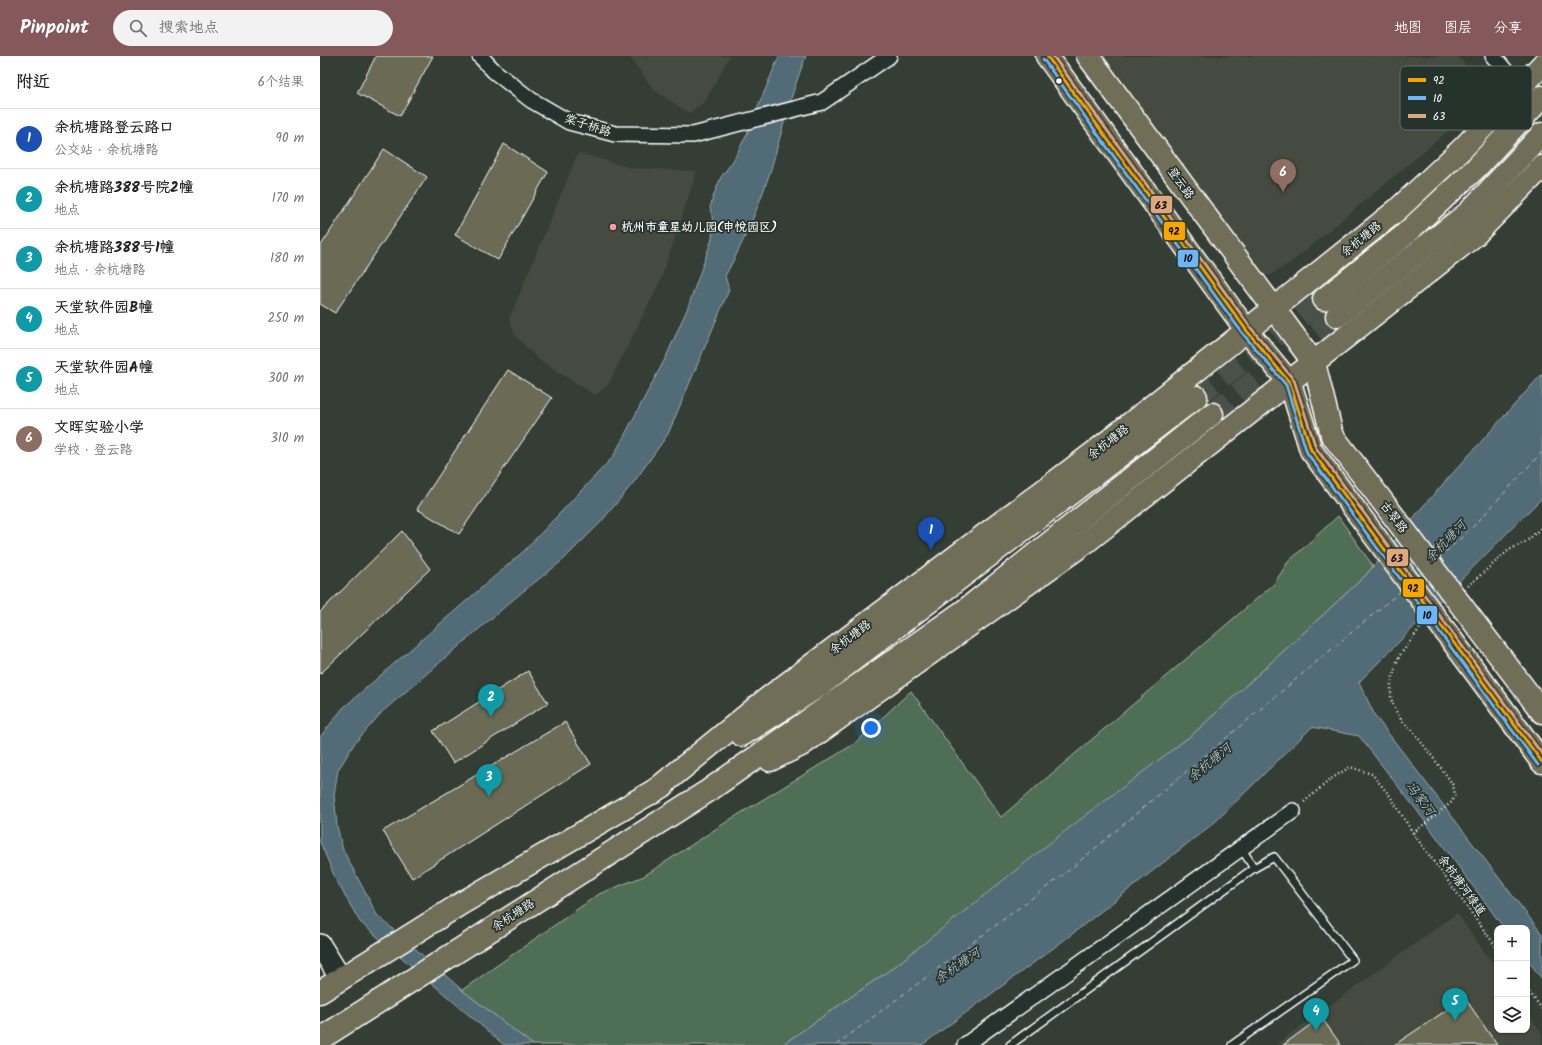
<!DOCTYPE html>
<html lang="zh">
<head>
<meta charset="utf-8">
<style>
  body { margin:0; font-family:Kalam,"LXGW WenKai TC",sans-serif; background:#f2f2f2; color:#222 }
  .controls { position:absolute; right:12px; bottom:12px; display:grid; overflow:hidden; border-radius:8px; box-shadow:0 1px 3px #0004 }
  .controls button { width:36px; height:36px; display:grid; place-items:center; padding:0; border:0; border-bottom:1px solid #e0e0e0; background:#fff; color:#222; font:20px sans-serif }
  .you { position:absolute; left:551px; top:672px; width:14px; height:14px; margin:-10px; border:3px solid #fff; border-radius:50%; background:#1a73e8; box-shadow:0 0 0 6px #1a73e833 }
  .badge { display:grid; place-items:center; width:26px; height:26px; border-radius:50%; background:#85585c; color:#fff; font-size:13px; font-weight:700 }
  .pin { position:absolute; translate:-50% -33px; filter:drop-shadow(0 1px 2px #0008) }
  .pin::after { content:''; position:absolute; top:21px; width:14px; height:12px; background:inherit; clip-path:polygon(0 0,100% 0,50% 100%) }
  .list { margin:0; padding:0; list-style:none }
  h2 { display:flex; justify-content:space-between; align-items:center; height:52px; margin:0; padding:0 16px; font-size:17px }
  h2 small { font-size:13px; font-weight:400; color:#767676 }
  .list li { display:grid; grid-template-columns:26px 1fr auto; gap:12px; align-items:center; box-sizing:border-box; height:60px; padding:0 16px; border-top:1px solid #e0e0e0 }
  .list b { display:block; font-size:15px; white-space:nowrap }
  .list p { margin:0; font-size:13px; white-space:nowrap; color:#767676 }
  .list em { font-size:13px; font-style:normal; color:#767676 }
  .icon { flex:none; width:22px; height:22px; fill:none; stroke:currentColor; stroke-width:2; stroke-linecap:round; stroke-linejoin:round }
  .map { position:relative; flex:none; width:1222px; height:989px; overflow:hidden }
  header { display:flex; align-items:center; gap:24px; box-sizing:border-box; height:56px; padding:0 20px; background:#85585c; color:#fff }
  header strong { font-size:19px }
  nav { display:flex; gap:22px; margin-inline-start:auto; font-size:14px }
  .search { width:280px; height:36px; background:#f2f2f2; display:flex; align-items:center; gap:10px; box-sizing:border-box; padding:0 14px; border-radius:22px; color:#767676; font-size:15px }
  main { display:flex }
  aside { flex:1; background:#fff }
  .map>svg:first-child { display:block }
  .built { fill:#444b3f }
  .green { fill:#506e57; stroke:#a8b6ab }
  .water { fill:#516c76; stroke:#97a7ad }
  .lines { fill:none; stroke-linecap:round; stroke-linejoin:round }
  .ferry { stroke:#b1bdc1; stroke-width:1; stroke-dasharray:5 4; stroke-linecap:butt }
  .building { fill:#6a6a55; stroke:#fff }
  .primary-tunnel { stroke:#485149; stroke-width:22; stroke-dasharray:22 11; stroke-linecap:butt }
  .lane-casing { stroke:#fff; stroke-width:10 }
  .street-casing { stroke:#fff; stroke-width:18 }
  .secondary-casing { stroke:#fff; stroke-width:24 }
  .primary-casing { stroke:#fff; stroke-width:25 }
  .path { stroke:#fff; stroke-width:2.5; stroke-dasharray:1 3; stroke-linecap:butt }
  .lane { stroke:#26332d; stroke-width:7 }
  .street { stroke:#26332d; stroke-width:15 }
  .secondary { stroke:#26332d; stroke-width:21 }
  .primary { stroke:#716e59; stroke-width:22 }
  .primary-bridge-casing { stroke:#fff; stroke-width:25; stroke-linecap:butt }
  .primary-bridge { stroke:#716e59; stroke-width:22 }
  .bus-1-casing { stroke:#26332d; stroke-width:6 }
  .bus-2-casing { stroke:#26332d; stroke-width:6 }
  .bus-3-casing { stroke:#26332d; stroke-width:6 }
  .bus-1 { stroke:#f7a600; stroke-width:3 }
  .bus-2 { stroke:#6db6f5; stroke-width:3 }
  .bus-3 { stroke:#dfa77e; stroke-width:3 }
  .bus-dot { fill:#fff; stroke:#26332d; stroke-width:1.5 }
  .poi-dot { fill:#ff9aa2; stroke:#26332d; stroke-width:1.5 }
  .labels { text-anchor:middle; stroke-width:3.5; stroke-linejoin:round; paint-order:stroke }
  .street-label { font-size:12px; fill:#fff; stroke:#26332d }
  .poi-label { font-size:12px; font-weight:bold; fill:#fff; stroke:#26332d; text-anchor:start }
  .water-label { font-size:13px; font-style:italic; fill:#b1bdc1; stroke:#26332d }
  .key { fill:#26332d; stroke:#67706c; stroke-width:1 }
  .key-label { font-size:11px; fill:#fff }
  .line-badge { stroke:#26332d; stroke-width:1.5 }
  .pale-badge-label { font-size:11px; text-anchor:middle; font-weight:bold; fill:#111 }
</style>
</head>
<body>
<header>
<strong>Pinpoint</strong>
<div class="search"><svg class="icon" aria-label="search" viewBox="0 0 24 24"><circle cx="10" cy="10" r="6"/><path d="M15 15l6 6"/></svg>搜索地点</div>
<nav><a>地图</a><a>图层</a><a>分享</a></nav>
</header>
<main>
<aside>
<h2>附近<small>6个结果</small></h2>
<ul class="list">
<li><span class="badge" style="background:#1a4fb4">1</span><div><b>余杭塘路登云路口</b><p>公交站 · 余杭塘路</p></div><em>90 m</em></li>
<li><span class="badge" style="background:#0f9aa8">2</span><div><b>余杭塘路388号院2幢</b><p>地点</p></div><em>170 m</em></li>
<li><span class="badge" style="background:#0f9aa8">3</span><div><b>余杭塘路388号1幢</b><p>地点 · 余杭塘路</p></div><em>180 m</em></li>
<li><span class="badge" style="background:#0f9aa8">4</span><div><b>天堂软件园B幢</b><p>地点</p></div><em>250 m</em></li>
<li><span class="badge" style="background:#0f9aa8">5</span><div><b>天堂软件园A幢</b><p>地点</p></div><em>300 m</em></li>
<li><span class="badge" style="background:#8d6e63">6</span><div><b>文晖实验小学</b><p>学校 · 登云路</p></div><em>310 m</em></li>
</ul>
</aside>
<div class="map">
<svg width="1222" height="989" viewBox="0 0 1222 989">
  <rect width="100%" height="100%" fill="#343e35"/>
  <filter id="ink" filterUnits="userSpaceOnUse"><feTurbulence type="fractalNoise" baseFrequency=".025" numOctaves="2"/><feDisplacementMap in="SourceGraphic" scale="8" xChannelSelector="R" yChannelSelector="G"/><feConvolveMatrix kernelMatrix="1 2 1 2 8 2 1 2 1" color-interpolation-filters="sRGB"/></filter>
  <g filter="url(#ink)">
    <g class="built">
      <polygon points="309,0 410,0 385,46 369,57 334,34"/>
      <polygon points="782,0 1138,0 1166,36 1166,43 974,204 949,220 932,217 836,87 811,39"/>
      <polygon points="258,97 312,112 377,115 340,226 288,329 275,339 218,303 195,279 189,263"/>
      <polygon points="1137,857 1177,914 1177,974 1207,974 1207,956 1222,977 1222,989 955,989"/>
    </g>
    <polygon class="green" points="1018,460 1053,510 1046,519 991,570 873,678 574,911 462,989 213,989 142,934 279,838 324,820 411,763 534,688 591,635 681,761 954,528 968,506"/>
    <g class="water">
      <path d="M 459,0 L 486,0 C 471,37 462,75 451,113 C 439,150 424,186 405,220 L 409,234 L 348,378 L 314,426 L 280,467 L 242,505 L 201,537 L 62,656 L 34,688 L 18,714 L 14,739 L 17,770 L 23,794 L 57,859 L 142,934 L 213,989 L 184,989 L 40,866 L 16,824 L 0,786 L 0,681 L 23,652 L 205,494 L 293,401 L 346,301 L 368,251 L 392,183 L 393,165 L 390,152 L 393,141 L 401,121 L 413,105 L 427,78 Z"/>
      <polygon points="1222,318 1222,442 1039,626 1055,660 1222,878 1222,923 1207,903 1207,872 1184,872 1095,752 1039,680 992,671 895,766 747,882 602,989 462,989 574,911 749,772 873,678 991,570 1046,519 1105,448"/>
    </g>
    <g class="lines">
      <g class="ferry">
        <polyline points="1119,502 1150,474 1222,396"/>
        <polyline points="1098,520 1103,516"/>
        <polyline points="516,989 748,815 1082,534"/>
      </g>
    </g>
    <g class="building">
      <polygon points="56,0 113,0 80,60 37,37"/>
      <polygon points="184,88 228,116 178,204 135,179"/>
      <polygon points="64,93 107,121 15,257 0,248 0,191"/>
      <polygon points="188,314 232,342 139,478 97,453"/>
      <polygon points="82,475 110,513 0,618 0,556"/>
      <polygon points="208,615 228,647 133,707 113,675"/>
      <polygon points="245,666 271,708 92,822 63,775"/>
      <polygon points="1145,942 1177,989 1074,989"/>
      <polygon points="1001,961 1021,989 963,989"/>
    </g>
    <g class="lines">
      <g class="primary-tunnel">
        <polyline points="876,341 1004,243"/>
        <polyline points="892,358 1017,260"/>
      </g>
      <defs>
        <g id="lane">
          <polyline points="690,989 934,812 921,792"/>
          <polyline points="912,989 1033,904 954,801 934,812"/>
        </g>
        <g id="street">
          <polyline points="160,0 174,15 211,44 249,66 295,78 373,79 502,46 569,0"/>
          <polyline points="1173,0 1200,32"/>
          <polyline points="645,989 973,755"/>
        </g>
        <polyline id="secondary" points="0,889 21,923"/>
        <g id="primary">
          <polyline points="727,0 927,275 970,327 991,394"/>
          <polyline points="768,0 994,307 1012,379"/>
          <polyline points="1004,243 1082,181 1156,112 1222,41"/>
          <polyline points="1017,260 1148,157 1222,78"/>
          <polyline points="1213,644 1222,656"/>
          <polyline points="1188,660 1222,706"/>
          <polyline points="422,679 499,630 876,341"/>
          <polyline points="450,704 481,689 766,486 1155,179 1222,111"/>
          <polyline points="332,737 443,646 776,395 1077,154 1143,92 1222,9"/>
          <polyline points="0,936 142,847 344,729"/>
          <polyline points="0,983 388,735 644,555 892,358"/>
        </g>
      </defs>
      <use href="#lane" class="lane-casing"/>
      <use href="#street" class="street-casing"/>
      <use href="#secondary" class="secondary-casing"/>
      <use href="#primary" class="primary-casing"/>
      <g class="path">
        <polyline points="1148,530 1189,494 1207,485 1222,471"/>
        <polyline points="984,746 1011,723 1030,711 1052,718 1070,740 1093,777 1177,892"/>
        <polyline points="1093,777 1132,746 1135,739 1133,729 1127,720 1092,674 1082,665 1076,655 1071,643 1071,628 1076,608 1080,599 1101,571"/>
        <polyline points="1207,933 1222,953"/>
      </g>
      <use href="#lane" class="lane"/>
      <use href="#street" class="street"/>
      <use href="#secondary" class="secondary"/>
      <use href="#primary" class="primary"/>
      <defs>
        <g id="primary-bridge">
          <polyline points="1012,379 1213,644"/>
          <polyline points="991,394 1188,660"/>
        </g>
      </defs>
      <use href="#primary-bridge" class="primary-bridge-casing"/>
      <use href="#primary-bridge" class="primary-bridge"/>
      <defs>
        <polyline id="bus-1" points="727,0 927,275 970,327 991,394 1222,706"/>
        <polyline id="bus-2" points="723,3 923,278 966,329 987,397 1218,709"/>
        <polyline id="bus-3" points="733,0 931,272 974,324 996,392 1222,698"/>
      </defs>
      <use href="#bus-1" class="bus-1-casing"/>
      <use href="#bus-2" class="bus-2-casing"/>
      <use href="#bus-3" class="bus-3-casing"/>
      <use href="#bus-1" class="bus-1"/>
      <use href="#bus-2" class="bus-2"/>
      <use href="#bus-3" class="bus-3"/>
    </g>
  </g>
  <circle class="bus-dot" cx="739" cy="25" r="3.5"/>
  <circle class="poi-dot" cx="293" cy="171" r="4"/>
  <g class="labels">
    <g class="street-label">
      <text transform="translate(268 69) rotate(18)" y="4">棠子桥路</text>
      <text transform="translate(861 127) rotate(54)" y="4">登云路</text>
      <text transform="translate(1041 183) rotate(-39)" y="4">余杭塘路</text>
      <text transform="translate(788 386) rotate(-38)" y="4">余杭塘路</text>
      <text transform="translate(1074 461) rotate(53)" y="4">古翠路</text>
      <text transform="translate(530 581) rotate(-37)" y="4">余杭塘路</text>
      <text transform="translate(1142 829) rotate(54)" y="4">余杭塘河绿道</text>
      <text transform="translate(193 859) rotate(-33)" y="4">余杭塘路</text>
    </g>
    <g class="poi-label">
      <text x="301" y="175">杭州市童星幼儿园(申悦园区)</text>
    </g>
    <g class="water-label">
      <text transform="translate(1125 485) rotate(-46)" y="5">余杭塘河</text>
      <text transform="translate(889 706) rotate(-40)" y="5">余杭塘河</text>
      <text transform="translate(1101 742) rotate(52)" y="5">冯家河</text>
      <text transform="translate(637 909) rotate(-35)" y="5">余杭塘河</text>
    </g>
  </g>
  <rect x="1080" y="10" width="132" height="64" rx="6" class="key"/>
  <rect x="1088" y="22" width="18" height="4" fill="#f7a600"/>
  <rect x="1088" y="40" width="18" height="4" fill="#6db6f5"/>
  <rect x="1088" y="58" width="18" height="4" fill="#dfa77e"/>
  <g class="key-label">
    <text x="1113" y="28">92</text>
    <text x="1113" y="46">10</text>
    <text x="1113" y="64">63</text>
  </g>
  <g class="line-badge">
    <rect x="830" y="139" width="23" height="19" rx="4" fill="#dfa77e"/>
    <rect x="843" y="165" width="23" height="20" rx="4" fill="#f7a600"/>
    <rect x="857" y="193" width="22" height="19" rx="4" fill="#6db6f5"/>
    <rect x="1066" y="492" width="23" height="19" rx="4" fill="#dfa77e"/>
    <rect x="1082" y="522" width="23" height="20" rx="4" fill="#f7a600"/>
    <rect x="1096" y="549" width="22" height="20" rx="4" fill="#6db6f5"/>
  </g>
  <g class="pale-badge-label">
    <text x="841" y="153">63</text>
    <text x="854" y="179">92</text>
    <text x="868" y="206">10</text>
    <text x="1077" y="506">63</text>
    <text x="1093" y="536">92</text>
    <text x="1107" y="563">10</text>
  </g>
</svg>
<div class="controls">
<button>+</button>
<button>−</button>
<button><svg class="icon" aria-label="layers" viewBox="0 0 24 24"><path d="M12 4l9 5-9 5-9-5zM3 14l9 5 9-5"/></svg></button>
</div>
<div class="you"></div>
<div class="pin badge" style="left:611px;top:494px;background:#1a4fb4">1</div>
<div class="pin badge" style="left:171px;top:661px;background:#0f9aa8">2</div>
<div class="pin badge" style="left:169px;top:741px;background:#0f9aa8">3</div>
<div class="pin badge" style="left:996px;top:975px;background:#0f9aa8">4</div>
<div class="pin badge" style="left:1135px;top:965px;background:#0f9aa8">5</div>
<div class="pin badge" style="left:963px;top:136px;background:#8d6e63">6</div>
</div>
</main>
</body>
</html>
